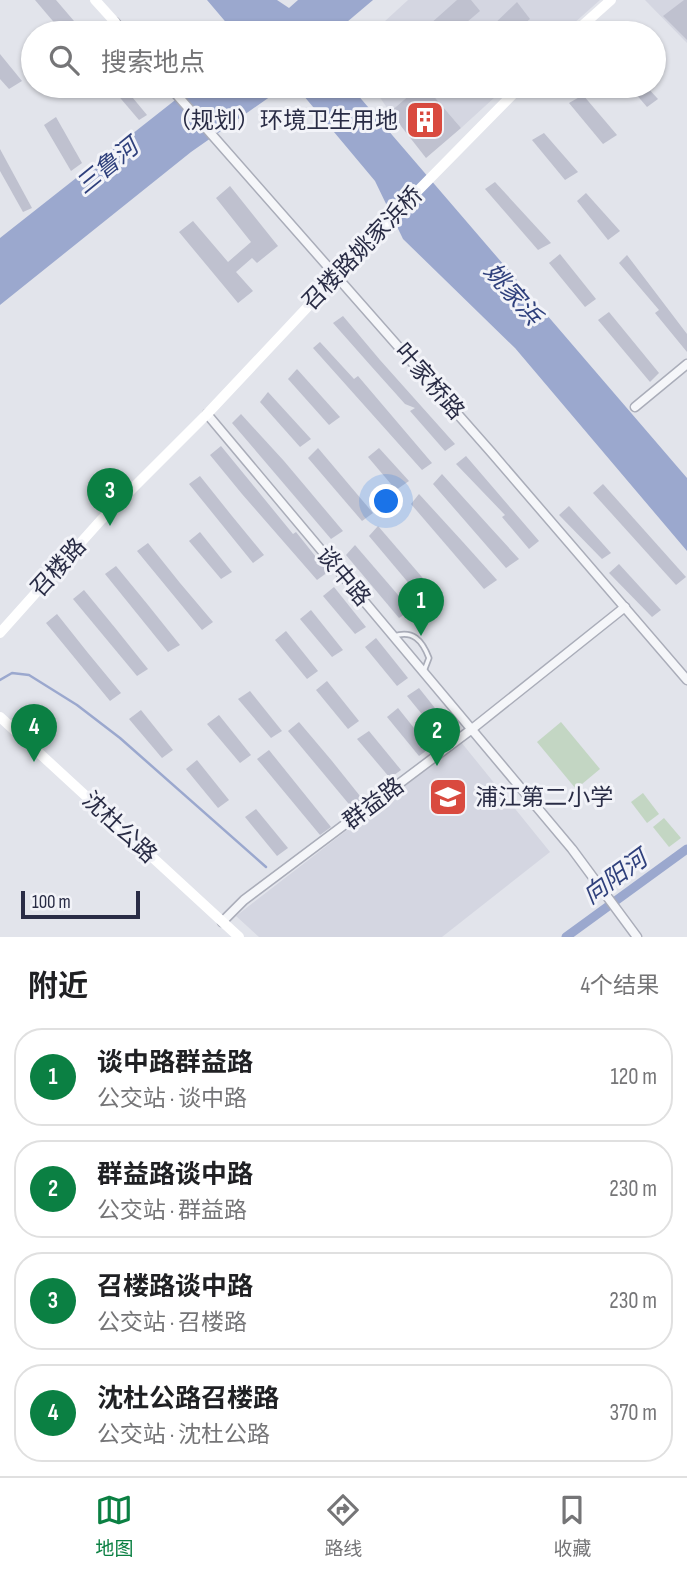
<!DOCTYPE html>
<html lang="zh">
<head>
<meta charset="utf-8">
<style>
  body { margin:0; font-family:"Sofia Sans Condensed","Noto Sans SC",sans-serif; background:#f2f2f2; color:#202124 }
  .scale { position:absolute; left:21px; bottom:18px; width:119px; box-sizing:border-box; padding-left:7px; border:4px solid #292c45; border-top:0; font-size:19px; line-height:24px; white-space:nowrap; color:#292c45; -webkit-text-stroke:5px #f2f3f8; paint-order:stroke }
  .you { position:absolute; left:387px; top:502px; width:24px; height:24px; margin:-18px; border:5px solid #fff; border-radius:50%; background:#1a73e8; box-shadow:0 0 0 10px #1a73e833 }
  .badge { display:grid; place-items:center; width:46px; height:46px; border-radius:50%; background:#0b8043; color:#fff; font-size:23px; font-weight:700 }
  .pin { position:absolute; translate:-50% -58px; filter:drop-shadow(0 2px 4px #0008) }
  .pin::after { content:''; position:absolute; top:37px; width:24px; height:21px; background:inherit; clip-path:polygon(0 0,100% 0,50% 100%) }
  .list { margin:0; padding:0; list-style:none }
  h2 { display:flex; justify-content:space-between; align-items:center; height:91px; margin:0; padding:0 28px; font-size:30px }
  h2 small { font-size:23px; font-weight:400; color:#757577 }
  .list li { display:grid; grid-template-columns:46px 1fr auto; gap:21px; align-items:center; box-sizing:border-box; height:98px; margin:0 14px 14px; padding:0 14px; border:2px solid #e0e0e0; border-radius:28px }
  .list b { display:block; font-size:26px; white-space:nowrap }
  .list p { margin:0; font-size:23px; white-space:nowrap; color:#757577 }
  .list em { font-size:23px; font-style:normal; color:#757577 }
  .icon { flex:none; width:38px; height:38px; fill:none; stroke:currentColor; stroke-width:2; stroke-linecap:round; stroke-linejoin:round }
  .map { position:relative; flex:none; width:687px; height:937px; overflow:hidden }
  .search { position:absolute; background:#fff; box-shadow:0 2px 5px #0004; left:21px; right:21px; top:21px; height:77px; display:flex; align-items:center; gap:18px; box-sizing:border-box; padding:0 24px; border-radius:38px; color:#757577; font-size:26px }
  .sheet { height:539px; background:#fff }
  nav { display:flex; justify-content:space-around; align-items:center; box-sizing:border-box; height:98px; border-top:2px solid #e0e0e0; background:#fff; font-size:19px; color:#757577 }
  nav a { display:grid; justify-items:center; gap:4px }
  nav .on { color:#0b8043 }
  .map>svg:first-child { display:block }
  .built { fill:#d4d6e1 }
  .green { fill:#c3d6c3 }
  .water { fill:#9ba8ce }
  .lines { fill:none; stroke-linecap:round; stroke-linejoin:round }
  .stream { stroke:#9ba8ce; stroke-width:2.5 }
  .canal { stroke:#9ba8ce; stroke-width:9 }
  .building { fill:#bfc1cf }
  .lane-casing { stroke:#aaadb9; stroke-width:7 }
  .street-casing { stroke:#aaadb9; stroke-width:11 }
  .lane { stroke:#f5f6f9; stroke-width:3.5 }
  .street { stroke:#f5f6f9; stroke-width:8 }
  .secondary { stroke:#fff; stroke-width:10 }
  .secondary-bridge { stroke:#fff; stroke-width:10 }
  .labels { text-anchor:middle; stroke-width:6; stroke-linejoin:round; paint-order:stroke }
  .poi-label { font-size:23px; fill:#292c45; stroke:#f2f3f8; text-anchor:end }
  .street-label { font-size:23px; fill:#292c45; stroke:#f2f3f8 }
  .water-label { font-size:24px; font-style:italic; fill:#2f407c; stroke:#f2f3f8 }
</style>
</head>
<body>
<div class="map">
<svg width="687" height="937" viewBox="0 0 687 937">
  <rect width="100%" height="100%" fill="#e2e4eb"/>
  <g class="built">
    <polygon points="408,0 600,0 563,33 372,33"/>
    <polygon points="645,0 687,0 687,43"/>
    <polygon points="372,86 420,86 390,112"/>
    <polygon points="425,86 507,86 461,128"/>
    <polygon points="461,742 550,852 442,937 259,937 236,916"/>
  </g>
  <g class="green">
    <polygon points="561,722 600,769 576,789 537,742"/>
    <polygon points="643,793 659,814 647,823 631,802"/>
    <polygon points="664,818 681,838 669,847 653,827"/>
  </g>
  <g class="water">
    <polygon points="207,0 277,0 289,8 298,0 373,0 334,33 235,33"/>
    <polygon points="193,86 350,86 687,478 687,551 515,348 403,239 375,181 298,89 281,89 191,152 0,305 0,238"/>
  </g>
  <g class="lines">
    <polyline class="stream" points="0,680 12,673 29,675 77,705 120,738 266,867"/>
    <polyline class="canal" points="566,937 687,849"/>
  </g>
  <g class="building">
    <polygon points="35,0 56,0 80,28 63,33"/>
    <polygon points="457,0 471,0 480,11 454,33 420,33"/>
    <polygon points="684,0 687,0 687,40 663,16"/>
    <polygon points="517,2 530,19 513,33 485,33"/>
    <polygon points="0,54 22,81 9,89 0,79"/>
    <polygon points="110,86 123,86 147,115 139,120"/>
    <polygon points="420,86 425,86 461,128 426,158 390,112"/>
    <polygon points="629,86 646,86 658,99 647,107"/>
    <polygon points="583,95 617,135 603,144 569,103"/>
    <polygon points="56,117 82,163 71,171 44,125"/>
    <polygon points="544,133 578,172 565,180 532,140"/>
    <polygon points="0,149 32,208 23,212 0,171"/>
    <polygon points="495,182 551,243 538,250 485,189"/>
    <polygon points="230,186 278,246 257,263 252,258 236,272 253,291 238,303 179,232 193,221 228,262 251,242 216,198"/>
    <polygon points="586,193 620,231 608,240 577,201"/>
    <polygon points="560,254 596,299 585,307 549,263"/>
    <polygon points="627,255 687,334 687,352 655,313 659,310 619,263"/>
    <polygon points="609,312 659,373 650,382 598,320"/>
    <polygon points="343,316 380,360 455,444 445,451 410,411 415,408 405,404 371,366 333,323"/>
    <polygon points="320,342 354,379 358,376 432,463 422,470 313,348"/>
    <polygon points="297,369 340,417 329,425 288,379"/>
    <polygon points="268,392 311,439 300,447 260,402"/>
    <polygon points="241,414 284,461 343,531 331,539 232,423"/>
    <polygon points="221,446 293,534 296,532 328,572 317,580 242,494 210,455"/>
    <polygon points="318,448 373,513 362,521 308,458"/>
    <polygon points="379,448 409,481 396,490 368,457"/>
    <polygon points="466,456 539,541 529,549 502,517 505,515 456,464"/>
    <polygon points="442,474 489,526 519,559 506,568 433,484"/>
    <polygon points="200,476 232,516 264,555 253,563 189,484"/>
    <polygon points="603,484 686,577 676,585 593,493"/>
    <polygon points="419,494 462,541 497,580 484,589 411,504"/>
    <polygon points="569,506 611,553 602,559 559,515"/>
    <polygon points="378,526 434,591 422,599 369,536"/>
    <polygon points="200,532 232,572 221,579 189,541"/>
    <polygon points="148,543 180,583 213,622 202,630 137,551"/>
    <polygon points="355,545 411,610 399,618 346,555"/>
    <polygon points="619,564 661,610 652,617 609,573"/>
    <polygon points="116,566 148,605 180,645 168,652 105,574"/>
    <polygon points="334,587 366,627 355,634 323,596"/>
    <polygon points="84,590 116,629 148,669 137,676 73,599"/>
    <polygon points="311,610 343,650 332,657 300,619"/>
    <polygon points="57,614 88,653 121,693 110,701 46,623"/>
    <polygon points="286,631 318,671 307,679 275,640"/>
    <polygon points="376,638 408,678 397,686 365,647"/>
    <polygon points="327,681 359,721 348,729 316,690"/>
    <polygon points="419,688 450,727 439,735 407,696"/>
    <polygon points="250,691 282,731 271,738 238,699"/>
    <polygon points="398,708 430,748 419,756 387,717"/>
    <polygon points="141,710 173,750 162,758 129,719"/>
    <polygon points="219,715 251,755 240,763 207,724"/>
    <polygon points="299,722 332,761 364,801 353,809 288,731"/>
    <polygon points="369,731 401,770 390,778 357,739"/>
    <polygon points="269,750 331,827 320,835 257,759"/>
    <polygon points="197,760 229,800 218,808 186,769"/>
    <polygon points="256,809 288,848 277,856 245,817"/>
  </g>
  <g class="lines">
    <defs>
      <path id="lane" d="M 394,636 C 413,630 422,640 429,658 L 424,671"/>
      <g id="street">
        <polyline points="115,22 124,33"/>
        <polyline points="169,86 491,452 687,680"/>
        <polyline points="635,407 687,364"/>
        <polyline points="207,414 572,849 637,937"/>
        <polyline points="222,922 244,900 472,729 625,607"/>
      </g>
    </defs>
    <use href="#lane" class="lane-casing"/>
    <use href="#street" class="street-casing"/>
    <use href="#lane" class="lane"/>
    <use href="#street" class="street"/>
    <g class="secondary">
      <polyline points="95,0 115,22"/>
      <polyline points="574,33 611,0"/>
      <polyline points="393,216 521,86"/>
      <polyline points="0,633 101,520 207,414"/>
      <polyline points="0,717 239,937"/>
    </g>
    <polyline class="secondary-bridge" points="207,414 393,216"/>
  </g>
  <defs>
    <symbol id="building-square" viewBox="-11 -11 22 22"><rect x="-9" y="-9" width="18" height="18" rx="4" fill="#d94a3f" stroke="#f2f3f8"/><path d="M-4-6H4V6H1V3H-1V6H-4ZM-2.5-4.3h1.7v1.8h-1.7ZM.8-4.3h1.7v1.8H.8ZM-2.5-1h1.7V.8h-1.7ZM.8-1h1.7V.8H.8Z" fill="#fff"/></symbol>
    <symbol id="school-square" viewBox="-11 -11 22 22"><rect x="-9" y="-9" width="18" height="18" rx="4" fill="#d94a3f" stroke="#f2f3f8"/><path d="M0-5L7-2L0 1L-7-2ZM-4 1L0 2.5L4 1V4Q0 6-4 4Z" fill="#fff"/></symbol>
  </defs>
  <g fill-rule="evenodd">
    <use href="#building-square" x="403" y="98" width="44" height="44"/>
    <use href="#school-square" x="426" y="775" width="44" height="44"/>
  </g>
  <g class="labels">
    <g class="poi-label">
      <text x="398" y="128">（规划）环境卫生用地</text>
      <text x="475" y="805" text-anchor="start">浦江第二小学</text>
    </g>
    <g class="street-label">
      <text transform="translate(362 248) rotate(-46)" y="8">召楼路姚家浜桥</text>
      <text transform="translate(430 381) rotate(49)" y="8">叶家桥路</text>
      <text transform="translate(58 567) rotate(-48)" y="8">召楼路</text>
      <text transform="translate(344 576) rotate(50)" y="8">谈中路</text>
      <text transform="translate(373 803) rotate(-37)" y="8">群益路</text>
      <text transform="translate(120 827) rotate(43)" y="8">沈杜公路</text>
    </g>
    <g class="water-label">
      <text transform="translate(107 166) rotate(-39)" y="8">三鲁河</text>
      <text transform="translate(513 294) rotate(49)" y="8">姚家浜</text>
      <text transform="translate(615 877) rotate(-36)" y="8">向阳河</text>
    </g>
  </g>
</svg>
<div class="scale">100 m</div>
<div class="you"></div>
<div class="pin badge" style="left:421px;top:636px">1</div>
<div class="pin badge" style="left:437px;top:766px">2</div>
<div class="pin badge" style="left:110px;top:526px">3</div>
<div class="pin badge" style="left:34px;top:762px">4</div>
<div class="search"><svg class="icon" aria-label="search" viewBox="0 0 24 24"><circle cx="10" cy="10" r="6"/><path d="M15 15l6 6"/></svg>搜索地点</div>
</div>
<section class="sheet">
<h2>附近<small>4个结果</small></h2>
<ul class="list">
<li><span class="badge">1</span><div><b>谈中路群益路</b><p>公交站 · 谈中路</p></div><em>120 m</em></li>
<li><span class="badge">2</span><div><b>群益路谈中路</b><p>公交站 · 群益路</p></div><em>230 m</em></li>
<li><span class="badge">3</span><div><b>召楼路谈中路</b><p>公交站 · 召楼路</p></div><em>230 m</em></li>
<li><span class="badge">4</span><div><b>沈杜公路召楼路</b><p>公交站 · 沈杜公路</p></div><em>370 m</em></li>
</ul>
</section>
<nav>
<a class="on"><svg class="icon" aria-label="map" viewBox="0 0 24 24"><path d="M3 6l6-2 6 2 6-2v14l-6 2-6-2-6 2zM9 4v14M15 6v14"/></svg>地图</a>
<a><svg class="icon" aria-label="directions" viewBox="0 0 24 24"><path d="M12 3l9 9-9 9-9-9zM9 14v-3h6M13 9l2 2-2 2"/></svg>路线</a>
<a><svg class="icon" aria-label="saved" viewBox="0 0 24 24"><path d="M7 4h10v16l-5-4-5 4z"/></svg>收藏</a>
</nav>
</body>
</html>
